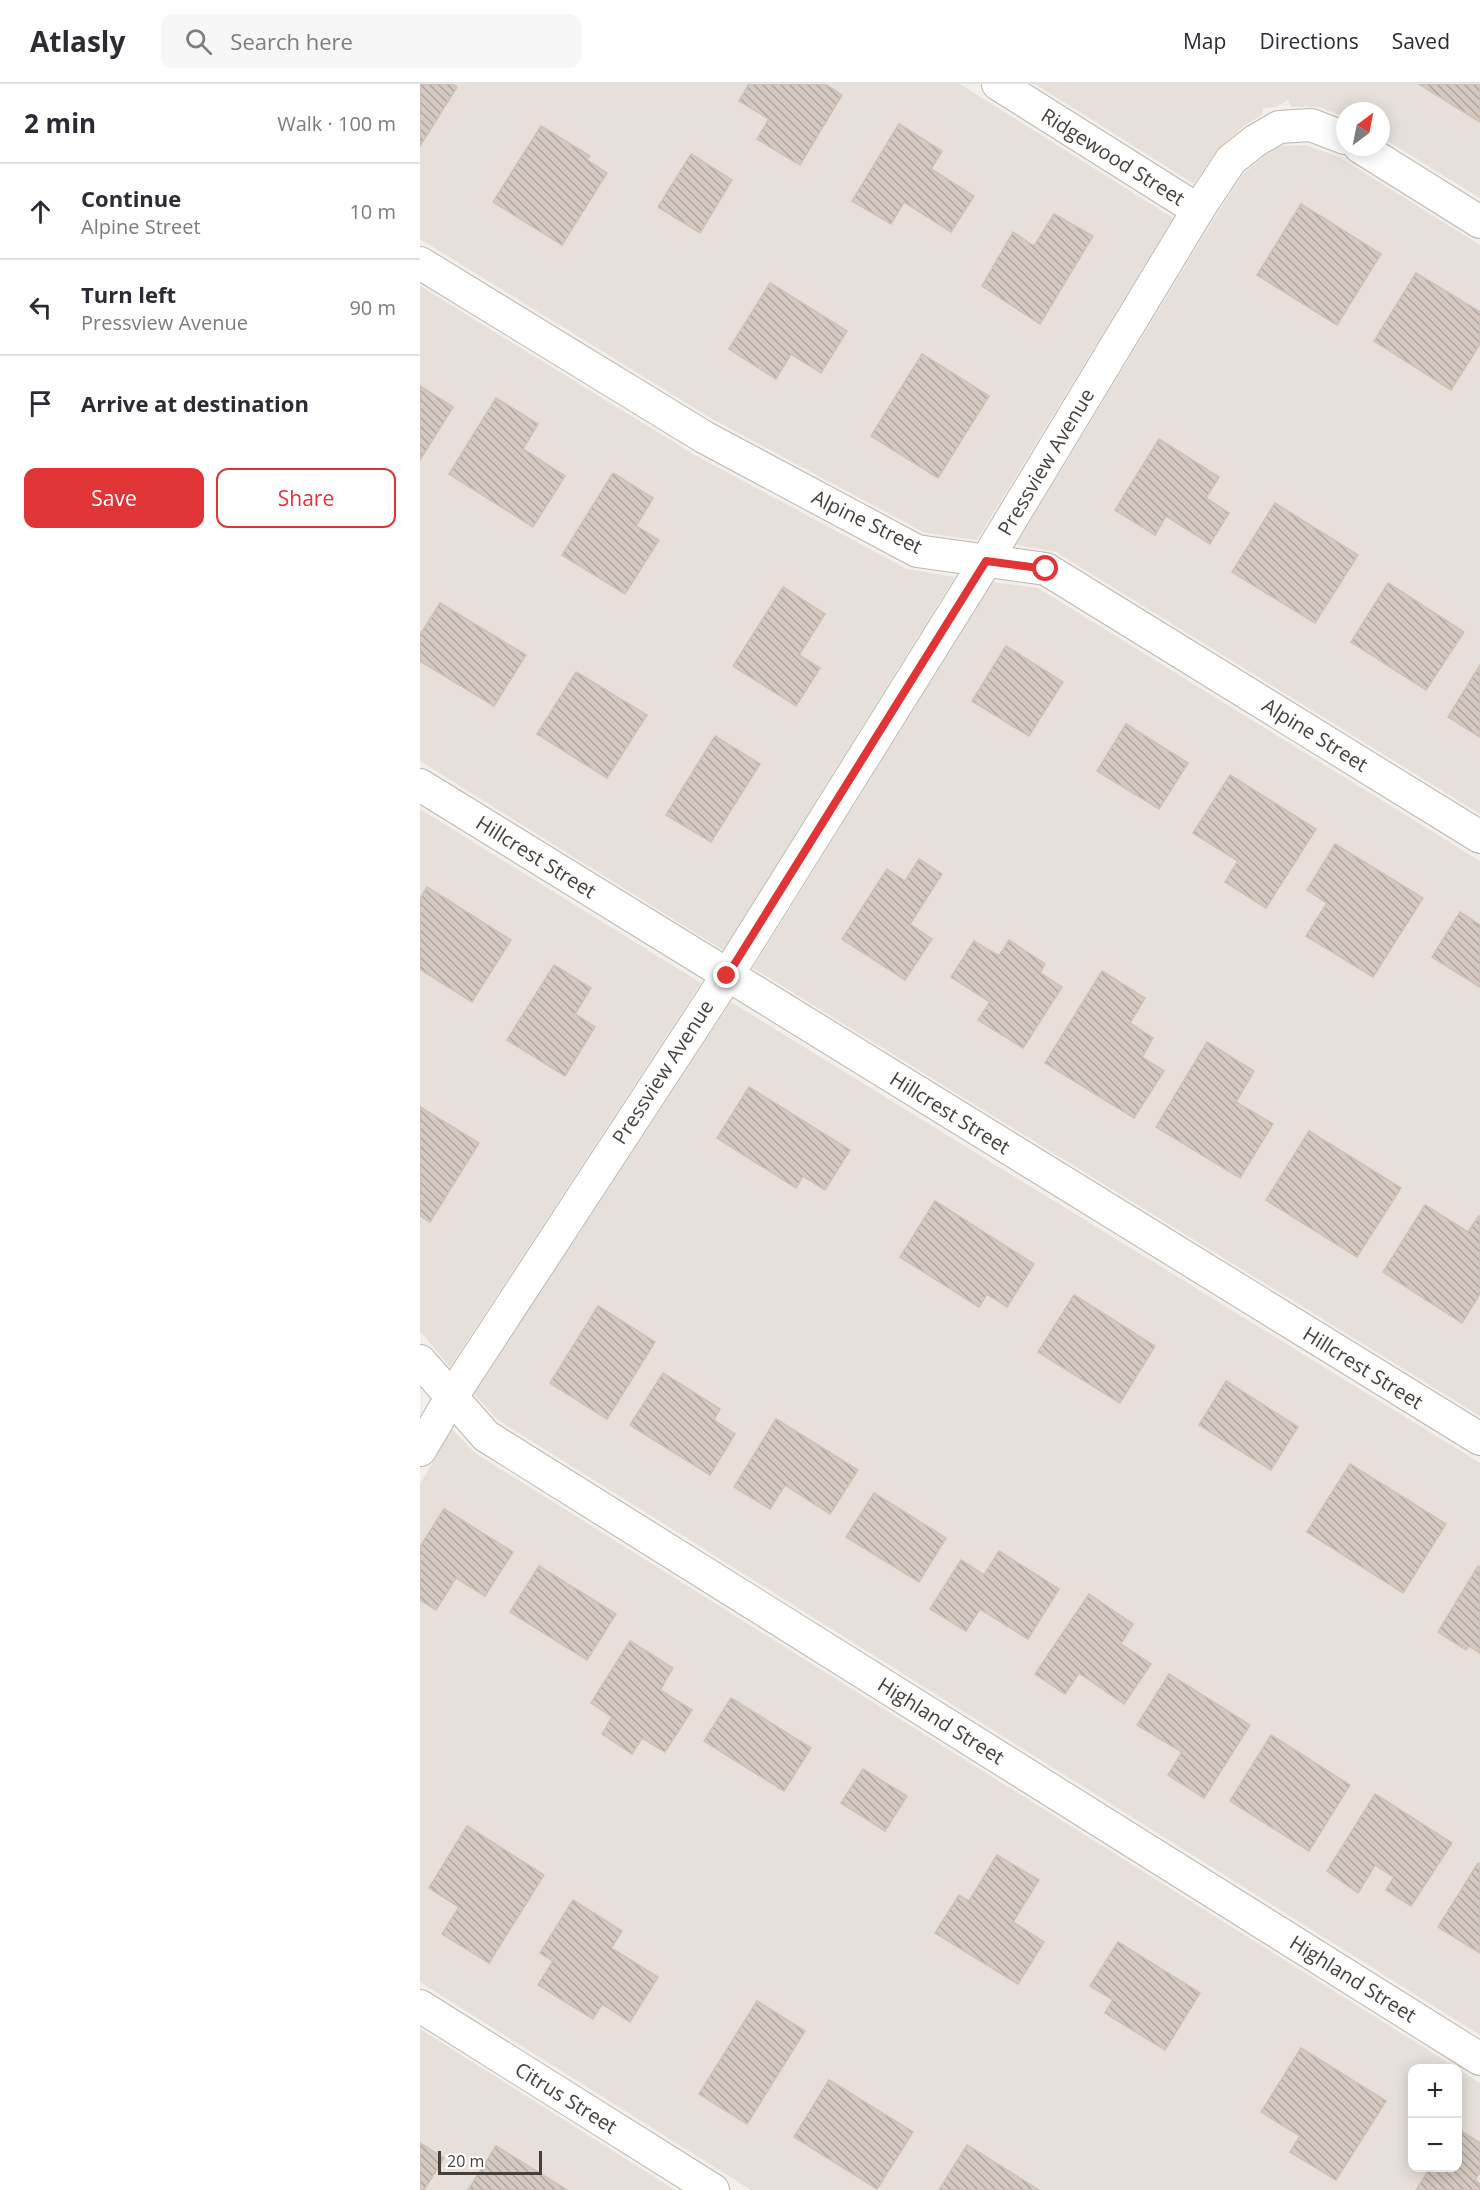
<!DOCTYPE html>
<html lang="en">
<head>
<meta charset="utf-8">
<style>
  body { margin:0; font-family:"Open Sans",sans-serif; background:#f7f7f7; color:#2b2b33 }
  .controls { position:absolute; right:18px; bottom:18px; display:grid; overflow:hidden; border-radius:12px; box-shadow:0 3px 15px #0003 }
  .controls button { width:54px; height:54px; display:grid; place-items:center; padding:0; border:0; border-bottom:2px solid #e1e1e2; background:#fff; color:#2b2b33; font:30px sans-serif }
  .compass { position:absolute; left:916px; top:18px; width:54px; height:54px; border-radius:50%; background:#fff; box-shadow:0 3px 15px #0003; rotate:32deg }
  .scale { position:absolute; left:18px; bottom:15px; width:104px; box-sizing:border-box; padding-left:6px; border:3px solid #473f39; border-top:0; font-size:16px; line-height:21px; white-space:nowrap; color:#473f39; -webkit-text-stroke:4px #fff; paint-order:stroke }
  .stop { position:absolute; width:18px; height:18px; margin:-14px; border:4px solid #e13436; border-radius:50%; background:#fff }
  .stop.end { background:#e13436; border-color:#fff; box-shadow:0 2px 6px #0008 }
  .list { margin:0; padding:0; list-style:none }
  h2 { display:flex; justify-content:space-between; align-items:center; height:78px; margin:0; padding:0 24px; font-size:26px }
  h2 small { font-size:20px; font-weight:400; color:#7c7c81 }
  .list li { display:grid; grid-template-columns:39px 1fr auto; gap:18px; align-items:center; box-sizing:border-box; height:96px; padding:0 24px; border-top:2px solid #e1e1e2 }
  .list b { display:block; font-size:22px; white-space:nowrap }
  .list p { margin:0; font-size:20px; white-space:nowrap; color:#7c7c81 }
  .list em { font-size:20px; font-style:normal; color:#7c7c81 }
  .actions { display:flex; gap:12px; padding:18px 24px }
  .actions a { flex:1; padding:14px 0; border:2px solid #e13436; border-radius:12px; text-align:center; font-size:21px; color:#e13436 }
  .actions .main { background:#e13436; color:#fff }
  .icon { flex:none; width:33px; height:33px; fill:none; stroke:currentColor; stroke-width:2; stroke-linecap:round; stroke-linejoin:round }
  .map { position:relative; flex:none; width:1060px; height:2106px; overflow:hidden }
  header { display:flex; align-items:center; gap:36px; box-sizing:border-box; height:84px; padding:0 30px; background:#fff; border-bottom:2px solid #e1e1e2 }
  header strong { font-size:28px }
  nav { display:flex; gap:33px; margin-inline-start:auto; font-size:21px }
  .search { width:420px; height:54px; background:#f7f7f7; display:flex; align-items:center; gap:15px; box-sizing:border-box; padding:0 21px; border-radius:12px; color:#7c7c81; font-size:22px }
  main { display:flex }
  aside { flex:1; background:#fff }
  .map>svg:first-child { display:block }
  .residential { fill:#e7e0da }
  .building { fill:url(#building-back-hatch); stroke:#cec0b5; stroke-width:1.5 }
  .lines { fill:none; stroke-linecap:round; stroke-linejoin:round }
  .minor-casing { stroke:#beb6ae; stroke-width:34 }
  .minor { stroke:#fff; stroke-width:32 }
  .route { stroke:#e13436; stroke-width:8 }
  .labels { text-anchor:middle; stroke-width:4.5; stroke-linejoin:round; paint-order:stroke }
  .street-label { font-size:20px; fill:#473f39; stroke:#fff }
</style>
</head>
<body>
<header>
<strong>Atlasly</strong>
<div class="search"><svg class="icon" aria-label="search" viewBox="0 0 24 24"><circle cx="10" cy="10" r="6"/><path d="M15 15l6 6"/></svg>Search here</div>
<nav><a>Map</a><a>Directions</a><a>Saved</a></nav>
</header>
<main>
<aside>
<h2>2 min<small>Walk · 100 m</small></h2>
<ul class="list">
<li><svg class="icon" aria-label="ahead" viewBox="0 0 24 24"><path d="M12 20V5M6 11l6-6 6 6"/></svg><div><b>Continue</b><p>Alpine Street</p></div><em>10 m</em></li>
<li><svg class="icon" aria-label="left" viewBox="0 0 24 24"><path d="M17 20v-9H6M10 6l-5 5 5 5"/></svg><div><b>Turn left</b><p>Pressview Avenue</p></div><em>90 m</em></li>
<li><svg class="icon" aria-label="arrive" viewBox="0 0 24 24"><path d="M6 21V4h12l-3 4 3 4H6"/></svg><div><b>Arrive at destination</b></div></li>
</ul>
<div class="actions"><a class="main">Save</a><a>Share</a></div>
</aside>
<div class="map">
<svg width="1060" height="2106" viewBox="0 0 1060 2106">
  <defs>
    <pattern id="building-back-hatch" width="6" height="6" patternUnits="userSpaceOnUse" patternTransform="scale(1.5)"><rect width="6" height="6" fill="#d4cac1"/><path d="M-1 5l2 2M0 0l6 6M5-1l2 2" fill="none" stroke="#aea59e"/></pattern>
  </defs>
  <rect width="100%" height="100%" fill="#f3efeb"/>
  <g class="residential">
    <polygon points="0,0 540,0 753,134 557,456 505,449 294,336 0,155"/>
    <polygon points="615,0 1060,0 1060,114 961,53 961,27 925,27 925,33 899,23 871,23 868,16 856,23 843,24 842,31 824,42 797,66 774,100"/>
    <polygon points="886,61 919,73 1060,161 1060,730 636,468 596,461 793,136 824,89 844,72 862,62"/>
    <polygon points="0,202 273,370 487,485 535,493 303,866 0,677"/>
    <polygon points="573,498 618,504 1060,777 1060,1332 333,884"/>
    <polygon points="0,725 281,899 30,1283 0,1247"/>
    <polygon points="311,918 1060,1379 1060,1951 78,1336 54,1310"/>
    <polygon points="32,1345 55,1369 1037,1984 992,1984 992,2084 1038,2084 1038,1985 1060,1999 1060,2106 331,2106 0,1898 0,1400"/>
    <polygon points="0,1945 255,2106 0,2106"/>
  </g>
  <g class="building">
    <polygon points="0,0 32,0 37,3 0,62"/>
    <polygon points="329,0 405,0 422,11 380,81 337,55 349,35 319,17"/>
    <polygon points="999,0 1060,0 1060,38"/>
    <polygon points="479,40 522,67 511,85 554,112 531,148 484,118 471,140 432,117"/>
    <polygon points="121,42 170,72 167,76 187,89 142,161 73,118"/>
    <polygon points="271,70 312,96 280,149 238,123"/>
    <polygon points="881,120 961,170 917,241 837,191"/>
    <polygon points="634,130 673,152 620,240 562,202 593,148 614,162"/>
    <polygon points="996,189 1060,228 1060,260 1031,306 954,257"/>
    <polygon points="350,199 427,247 401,289 371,270 356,295 309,265"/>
    <polygon points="502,270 569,312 518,394 451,352"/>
    <polygon points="0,302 33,323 0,376"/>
    <polygon points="76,314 118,340 103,365 145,392 113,443 29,390"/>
    <polygon points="739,355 799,393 786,414 809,429 790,460 746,432 735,451 695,426"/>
    <polygon points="193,389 233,414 216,442 239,456 205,510 142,471"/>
    <polygon points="855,419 938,471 895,539 812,488"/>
    <polygon points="968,499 1044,548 1006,606 931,558"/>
    <polygon points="363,503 405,530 379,571 400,584 376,622 313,582"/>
    <polygon points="20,519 106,571 74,622 0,577 0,551"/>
    <polygon points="586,562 643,598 609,652 552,617"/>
    <polygon points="1060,581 1060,653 1028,633"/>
    <polygon points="156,588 227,631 187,694 117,650"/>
    <polygon points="706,640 768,679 739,725 677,687"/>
    <polygon points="295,652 340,680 291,758 246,731"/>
    <polygon points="810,691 896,745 846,824 805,798 818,777 773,749"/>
    <polygon points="915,760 1003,814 953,893 886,852 907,819 887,806"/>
    <polygon points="499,775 522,790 490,840 512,855 485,896 422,855 467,785 485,797"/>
    <polygon points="7,803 91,856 52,918 0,885 0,815"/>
    <polygon points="1040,828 1060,841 1060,903 1012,873"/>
    <polygon points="589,856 625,880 620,889 642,903 603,964 558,936 570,918 531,893 554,857 579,872"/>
    <polygon points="134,881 171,904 155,930 175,943 145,992 87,956"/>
    <polygon points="682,887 725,914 710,939 733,954 722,973 744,987 714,1034 625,979"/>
    <polygon points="787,958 834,987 816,1018 853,1040 820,1094 736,1043"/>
    <polygon points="329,1003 430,1066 405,1106 383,1092 376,1104 297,1054"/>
    <polygon points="0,1023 59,1059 10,1138 0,1132"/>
    <polygon points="889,1047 981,1104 937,1173 846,1116"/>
    <polygon points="515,1117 614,1180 587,1223 567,1210 559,1223 480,1173"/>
    <polygon points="1005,1121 1048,1148 1059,1132 1060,1133 1060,1210 1042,1239 963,1188"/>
    <polygon points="654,1211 735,1262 700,1319 618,1268"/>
    <polygon points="178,1222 235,1258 187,1335 130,1299"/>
    <polygon points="243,1289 300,1325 294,1336 315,1350 290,1391 210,1341"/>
    <polygon points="806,1297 878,1343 851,1386 779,1341"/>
    <polygon points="356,1335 438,1386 410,1430 365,1401 350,1425 314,1403"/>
    <polygon points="930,1380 1026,1440 983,1509 887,1448"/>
    <polygon points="454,1409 526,1454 499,1498 426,1453"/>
    <polygon points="24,1425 93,1468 65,1512 36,1494 16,1526 0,1516 0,1463"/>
    <polygon points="579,1467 639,1505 608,1555 560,1525 546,1547 510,1525 541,1476 564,1491"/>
    <polygon points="119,1482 196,1530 167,1576 90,1528"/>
    <polygon points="1058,1482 1060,1483 1060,1569 1049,1562 1046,1566 1018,1548"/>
    <polygon points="669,1510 713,1540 701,1560 731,1580 704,1620 659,1589 645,1610 615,1590"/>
    <polygon points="210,1557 253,1584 240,1606 272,1626 245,1668 222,1654 212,1670 182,1650 192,1633 171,1619"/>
    <polygon points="749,1590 830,1641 784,1714 748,1691 762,1668 717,1641"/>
    <polygon points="311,1614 391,1664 364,1707 284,1657"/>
    <polygon points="851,1651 930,1701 889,1767 810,1717"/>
    <polygon points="443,1685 487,1712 465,1747 421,1719"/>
    <polygon points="955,1710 1032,1759 991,1822 966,1806 974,1793 955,1781 938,1809 907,1787"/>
    <polygon points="47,1742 124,1791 69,1879 22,1850 39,1823 9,1804"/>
    <polygon points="577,1771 619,1796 593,1838 624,1858 598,1900 515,1849 539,1811 549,1817"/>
    <polygon points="1058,1779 1060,1780 1060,1869 1018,1843"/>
    <polygon points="153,1816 202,1847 191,1864 238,1893 210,1938 182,1920 173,1935 118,1901 133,1877 120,1869"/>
    <polygon points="698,1858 780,1909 745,1966 685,1929 693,1916 670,1902"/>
    <polygon points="337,1917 385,1947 327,2040 279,2010"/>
    <polygon points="881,1964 966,2017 916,2096 870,2068 880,2052 841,2028"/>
    <polygon points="409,1996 493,2048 457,2105 374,2053"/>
    <polygon points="1038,2045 1060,2059 1060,2088 1055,2096 1060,2100 1060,2106 996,2106 1010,2084 1038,2084"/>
    <polygon points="0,2059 24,2074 4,2106 0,2106"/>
    <polygon points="547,2061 619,2106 519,2106"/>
    <polygon points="76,2062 147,2106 48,2106"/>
  </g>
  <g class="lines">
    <defs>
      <g id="minor">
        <polyline points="578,0 778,126"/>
        <polyline points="940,63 1060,138"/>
        <polyline points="0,179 284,353 497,467 626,485 1060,753"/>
        <polyline points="0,701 1060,1355"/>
        <polyline points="0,1277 66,1352 1060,1975"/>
        <polyline points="0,1366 31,1314 307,892 566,477 778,126 811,76 835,57 859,43 891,41 925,54"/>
        <polyline points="0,1922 293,2106"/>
      </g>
    </defs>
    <use href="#minor" class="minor-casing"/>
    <use href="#minor" class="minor"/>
  </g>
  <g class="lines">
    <polyline class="route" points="307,892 566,477 626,485"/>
  </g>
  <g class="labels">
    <g class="street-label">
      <text transform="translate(693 73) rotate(32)" y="7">Ridgewood Street</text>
      <text transform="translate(626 378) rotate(-59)" y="7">Pressview Avenue</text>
      <text transform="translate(447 438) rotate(26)" y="7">Alpine Street</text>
      <text transform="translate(895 651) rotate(32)" y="7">Alpine Street</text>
      <text transform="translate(116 773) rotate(32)" y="7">Hillcrest Street</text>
      <text transform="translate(243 988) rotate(-57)" y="7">Pressview Avenue</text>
      <text transform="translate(530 1029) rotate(32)" y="7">Hillcrest Street</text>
      <text transform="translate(943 1284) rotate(32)" y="7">Hillcrest Street</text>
      <text transform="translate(521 1637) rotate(32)" y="7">Highland Street</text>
      <text transform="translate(933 1895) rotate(32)" y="7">Highland Street</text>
      <text transform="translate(146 2014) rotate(32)" y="7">Citrus Street</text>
    </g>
  </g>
</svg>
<div class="controls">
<button>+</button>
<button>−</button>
</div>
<svg class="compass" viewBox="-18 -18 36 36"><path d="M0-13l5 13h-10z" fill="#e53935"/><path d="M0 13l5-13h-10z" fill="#7c7c81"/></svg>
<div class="scale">20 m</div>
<div class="stop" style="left:626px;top:485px"></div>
<div class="stop end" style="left:307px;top:892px"></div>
</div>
</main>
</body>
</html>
